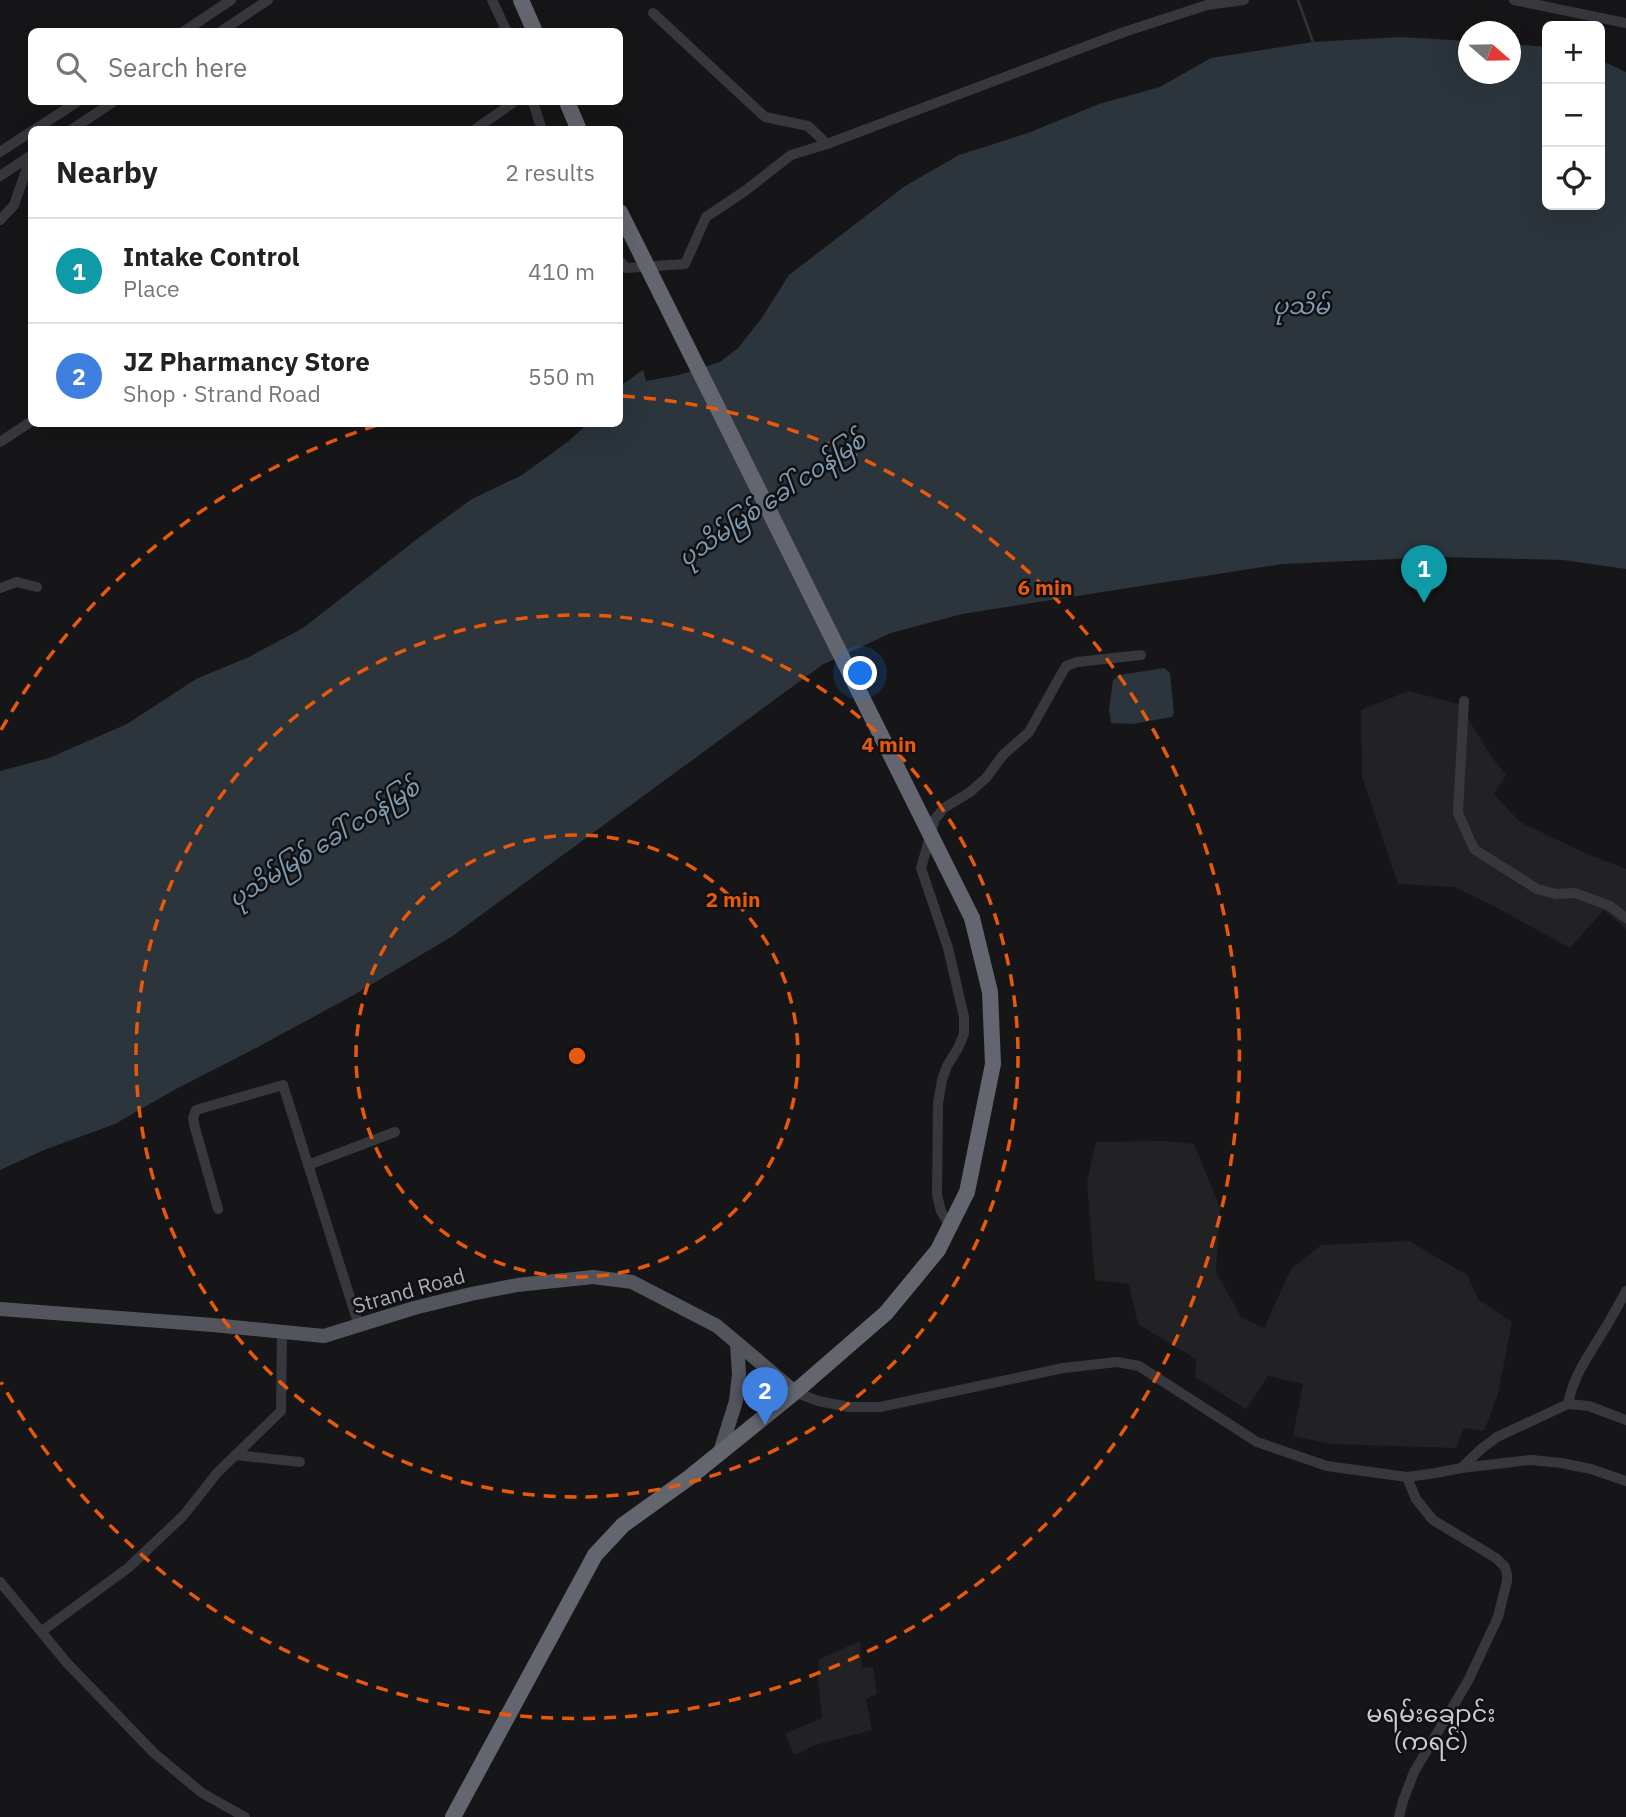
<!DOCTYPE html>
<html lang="en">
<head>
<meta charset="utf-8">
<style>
  body { margin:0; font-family:"IBM Plex Sans","Noto Sans Myanmar",sans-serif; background:#f2f2f2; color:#222 }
  .controls { position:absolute; right:21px; top:21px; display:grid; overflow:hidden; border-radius:10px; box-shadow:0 7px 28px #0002 }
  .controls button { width:63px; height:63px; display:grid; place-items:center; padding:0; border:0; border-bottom:2px solid #e0e0e0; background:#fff; color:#222; font:35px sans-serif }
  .compass { position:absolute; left:1458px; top:21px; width:63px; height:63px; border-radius:50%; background:#fff; box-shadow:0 7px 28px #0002; rotate:110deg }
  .you { position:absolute; left:861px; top:674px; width:24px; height:24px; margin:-18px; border:5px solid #fff; border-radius:50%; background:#1a73e8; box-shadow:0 0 0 10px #1a73e833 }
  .badge { display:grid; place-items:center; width:46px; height:46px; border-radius:50%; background:#2563eb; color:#fff; font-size:23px; font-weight:700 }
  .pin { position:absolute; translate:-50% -58px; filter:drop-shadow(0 2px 4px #0008) }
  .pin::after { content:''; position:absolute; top:37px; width:24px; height:21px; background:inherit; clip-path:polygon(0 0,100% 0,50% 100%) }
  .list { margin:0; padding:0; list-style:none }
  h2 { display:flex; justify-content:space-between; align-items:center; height:91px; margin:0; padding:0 28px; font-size:30px }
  h2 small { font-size:23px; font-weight:400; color:#767676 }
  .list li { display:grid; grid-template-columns:46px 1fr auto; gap:21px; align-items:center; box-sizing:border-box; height:105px; padding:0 28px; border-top:2px solid #e0e0e0 }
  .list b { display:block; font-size:26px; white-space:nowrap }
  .list p { margin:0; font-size:23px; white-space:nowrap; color:#767676 }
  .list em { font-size:23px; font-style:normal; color:#767676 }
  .icon { flex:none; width:38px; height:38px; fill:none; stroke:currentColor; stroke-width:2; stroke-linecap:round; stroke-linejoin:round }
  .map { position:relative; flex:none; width:1626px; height:1817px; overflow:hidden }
  .search { position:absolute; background:#fff; box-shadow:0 7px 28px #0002; left:28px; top:28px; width:595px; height:77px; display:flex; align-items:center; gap:18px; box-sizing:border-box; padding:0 24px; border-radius:10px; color:#767676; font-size:26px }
  .panel { position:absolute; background:#fff; box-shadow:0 7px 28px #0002; left:28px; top:126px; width:595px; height:301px; border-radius:10px }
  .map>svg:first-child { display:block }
  .built { fill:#222225 }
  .water { fill:#2c353c }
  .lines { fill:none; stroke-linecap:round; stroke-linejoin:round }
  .stream { stroke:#2c353c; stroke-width:2.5 }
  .minor { stroke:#37383d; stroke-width:10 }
  .major { stroke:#53555c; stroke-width:14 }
  .highway { stroke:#63666e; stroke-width:16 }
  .highway-bridge { stroke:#63666e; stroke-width:16 }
  .ring { fill:none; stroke:#e8590c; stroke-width:3.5; stroke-dasharray:12 9 }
  .labels { text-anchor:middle; stroke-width:5; stroke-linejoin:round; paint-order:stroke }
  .street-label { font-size:21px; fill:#a8adb8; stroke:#111113 }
  .water-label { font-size:23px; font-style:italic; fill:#7f9bb3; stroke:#111113 }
  .quarter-label { font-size:24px; fill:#c9ccd4; stroke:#111113 }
  .centre { fill:#e8590c; stroke:#111113; stroke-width:3.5 }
  .ring-label { font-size:21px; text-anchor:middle; font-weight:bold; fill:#e8590c; stroke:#111113; stroke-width:5; stroke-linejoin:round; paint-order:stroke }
</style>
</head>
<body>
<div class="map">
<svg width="1626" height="1817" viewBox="0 0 1626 1817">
  <rect width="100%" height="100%" fill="#161618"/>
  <g class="built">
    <polygon points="1408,691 1459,704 1493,759 1506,775 1494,794 1520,822 1587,854 1626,869 1626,929 1604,910 1570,948 1492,905 1454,887 1398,884 1362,777 1361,710"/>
    <polygon points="1164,1141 1194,1144 1220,1208 1216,1272 1241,1317 1264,1328 1291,1269 1321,1245 1409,1241 1467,1275 1478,1299 1512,1322 1498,1394 1484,1431 1464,1428 1456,1448 1332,1444 1293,1436 1303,1384 1268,1376 1246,1409 1195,1377 1196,1359 1138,1324 1129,1284 1095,1280 1087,1181 1096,1142"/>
    <polygon points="860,1641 862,1668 873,1667 877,1694 866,1699 872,1730 812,1746 800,1753 794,1755 785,1734 822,1718 818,1682 819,1659"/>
  </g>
  <g class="water">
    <polygon points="1400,37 1468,41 1468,74 1510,74 1511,44 1547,47 1547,205 1600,205 1600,60 1626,72 1626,569 1563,560 1439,557 1282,564 962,614 891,633 822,665 451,937 352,996 256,1048 174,1090 115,1124 44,1150 0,1170 0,771 49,758 127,724 196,679 249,657 303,628 421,536 472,499 522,475 570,440 587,424 620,424 620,386 643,370 646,381 679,375 720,362 738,348 761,319 789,275 905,186 959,155 1028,133 1099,104 1160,87 1211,58 1313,42"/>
    <polygon points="1164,668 1170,673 1174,713 1172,717 1132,724 1111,723 1109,710 1113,680 1120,675"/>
  </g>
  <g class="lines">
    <polyline class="stream" points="1298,0 1313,42"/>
    <g class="minor">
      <polyline points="492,0 507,32"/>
      <polyline points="1514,0 1626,23"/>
      <polyline points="183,32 231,0"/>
      <polyline points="220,32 268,0"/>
      <polyline points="533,102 542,130"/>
      <polyline points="34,130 77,102"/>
      <polyline points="71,130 113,102"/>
      <polyline points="474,130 514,102"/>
      <polyline points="827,144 1124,32 1207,5 1244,0"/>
      <polyline points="0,152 32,131"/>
      <polyline points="0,176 30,156"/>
      <polyline points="0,220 14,205 26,171 28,158"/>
      <polyline points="620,261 626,268 685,264 706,217 745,191 791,155 827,144 808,126 765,117 653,13"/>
      <polyline points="0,442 32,421"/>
      <polyline points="0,588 17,582 37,587"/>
      <polyline points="1464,701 1458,813 1474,849 1537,889 1556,894 1575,893 1610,906 1626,918"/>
      <polyline points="308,1165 395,1132"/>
      <polyline points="218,1209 195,1128 193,1118 196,1110 283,1085 359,1326"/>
      <polyline points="950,1226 941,1211 937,1195 938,1103 942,1080 947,1066 958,1048 964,1034 964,1017 948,948 921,868 935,819 944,808 970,792 986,778 1003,755 1029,732 1066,666 1077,662 1141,655"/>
      <polyline points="795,1392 818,1401 849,1407 880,1407 1063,1368 1117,1362 1139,1366 1257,1442 1327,1466 1407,1477 1436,1473 1461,1468 1531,1460 1561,1463 1591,1469 1626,1481"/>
      <polyline points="1568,1404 1589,1406 1626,1420"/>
      <polyline points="236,1455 300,1462"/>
      <path d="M 1461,1468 L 1481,1449 L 1497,1437 L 1568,1404 C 1574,1374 1589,1355 1604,1330 C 1612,1317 1619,1304 1626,1291"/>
      <polyline points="0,1582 67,1663 154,1753 202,1793 245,1817"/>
      <polyline points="42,1631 128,1568 183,1516 217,1473 281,1411 282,1332"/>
      <polyline points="1399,1817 1403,1801 1414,1772 1468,1681 1498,1617 1507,1581 1507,1574 1505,1567 1496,1558 1433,1520 1416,1499 1407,1477"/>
    </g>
    <g class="major">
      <polyline points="0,1309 213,1325 324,1336 414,1308 471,1294 517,1285 593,1277 632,1282 717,1326 795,1392"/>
      <polyline points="720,1452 736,1401 739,1374 737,1344"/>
    </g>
    <g class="highway">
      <polyline points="521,0 535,32"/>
      <polyline points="567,102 579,130"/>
      <polyline points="453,1817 595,1555 623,1525 690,1477 795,1392 886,1313 938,1250 967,1192 993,1064 990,992 972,918"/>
    </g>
    <polyline class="highway-bridge" points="620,212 972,918"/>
  </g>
  <g class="ring">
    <circle cx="577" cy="1056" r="221"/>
    <circle cx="577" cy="1056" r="441"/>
    <path d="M1 730A662 662 0 0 1 378 425M623 396A662 662 0 1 1 1 1382"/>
  </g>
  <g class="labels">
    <g class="street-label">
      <text transform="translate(409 1291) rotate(-16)" y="7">Strand Road</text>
    </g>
    <g class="water-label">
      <text x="1301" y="314">ပုသိမ်</text>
      <text transform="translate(772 499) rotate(-34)" y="8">ပုသိမ်မြစ် ခေါ် ငဝန်မြစ်</text>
      <text transform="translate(324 843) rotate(-32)" y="8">ပုသိမ်မြစ် ခေါ် ငဝန်မြစ်</text>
    </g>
    <g class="quarter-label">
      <text x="1431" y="1722">မရမ်းချောင်း<tspan x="1431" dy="28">(ကရင်)</tspan></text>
    </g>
  </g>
  <circle cx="577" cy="1056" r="10" class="centre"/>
  <g class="ring-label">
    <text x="1045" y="595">6 min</text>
    <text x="889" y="752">4 min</text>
    <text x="733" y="907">2 min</text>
  </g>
</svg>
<div class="controls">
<button>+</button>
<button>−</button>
<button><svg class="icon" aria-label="locate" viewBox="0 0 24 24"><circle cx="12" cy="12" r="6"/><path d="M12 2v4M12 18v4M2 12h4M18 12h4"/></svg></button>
</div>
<svg class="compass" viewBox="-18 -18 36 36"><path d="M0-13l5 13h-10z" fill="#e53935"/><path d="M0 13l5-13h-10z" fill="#767676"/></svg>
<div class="you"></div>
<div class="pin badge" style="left:1424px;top:603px;background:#0f9aa8">1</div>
<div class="pin badge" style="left:765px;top:1425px;background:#3f7fe0">2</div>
<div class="search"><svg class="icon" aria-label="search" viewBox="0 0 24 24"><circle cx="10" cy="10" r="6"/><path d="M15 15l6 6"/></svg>Search here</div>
<section class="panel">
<h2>Nearby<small>2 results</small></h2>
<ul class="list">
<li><span class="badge" style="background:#0f9aa8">1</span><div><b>Intake Control</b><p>Place</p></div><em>410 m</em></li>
<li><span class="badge" style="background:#3f7fe0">2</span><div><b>JZ Pharmancy Store</b><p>Shop · Strand Road</p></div><em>550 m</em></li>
</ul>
</section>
</div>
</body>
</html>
